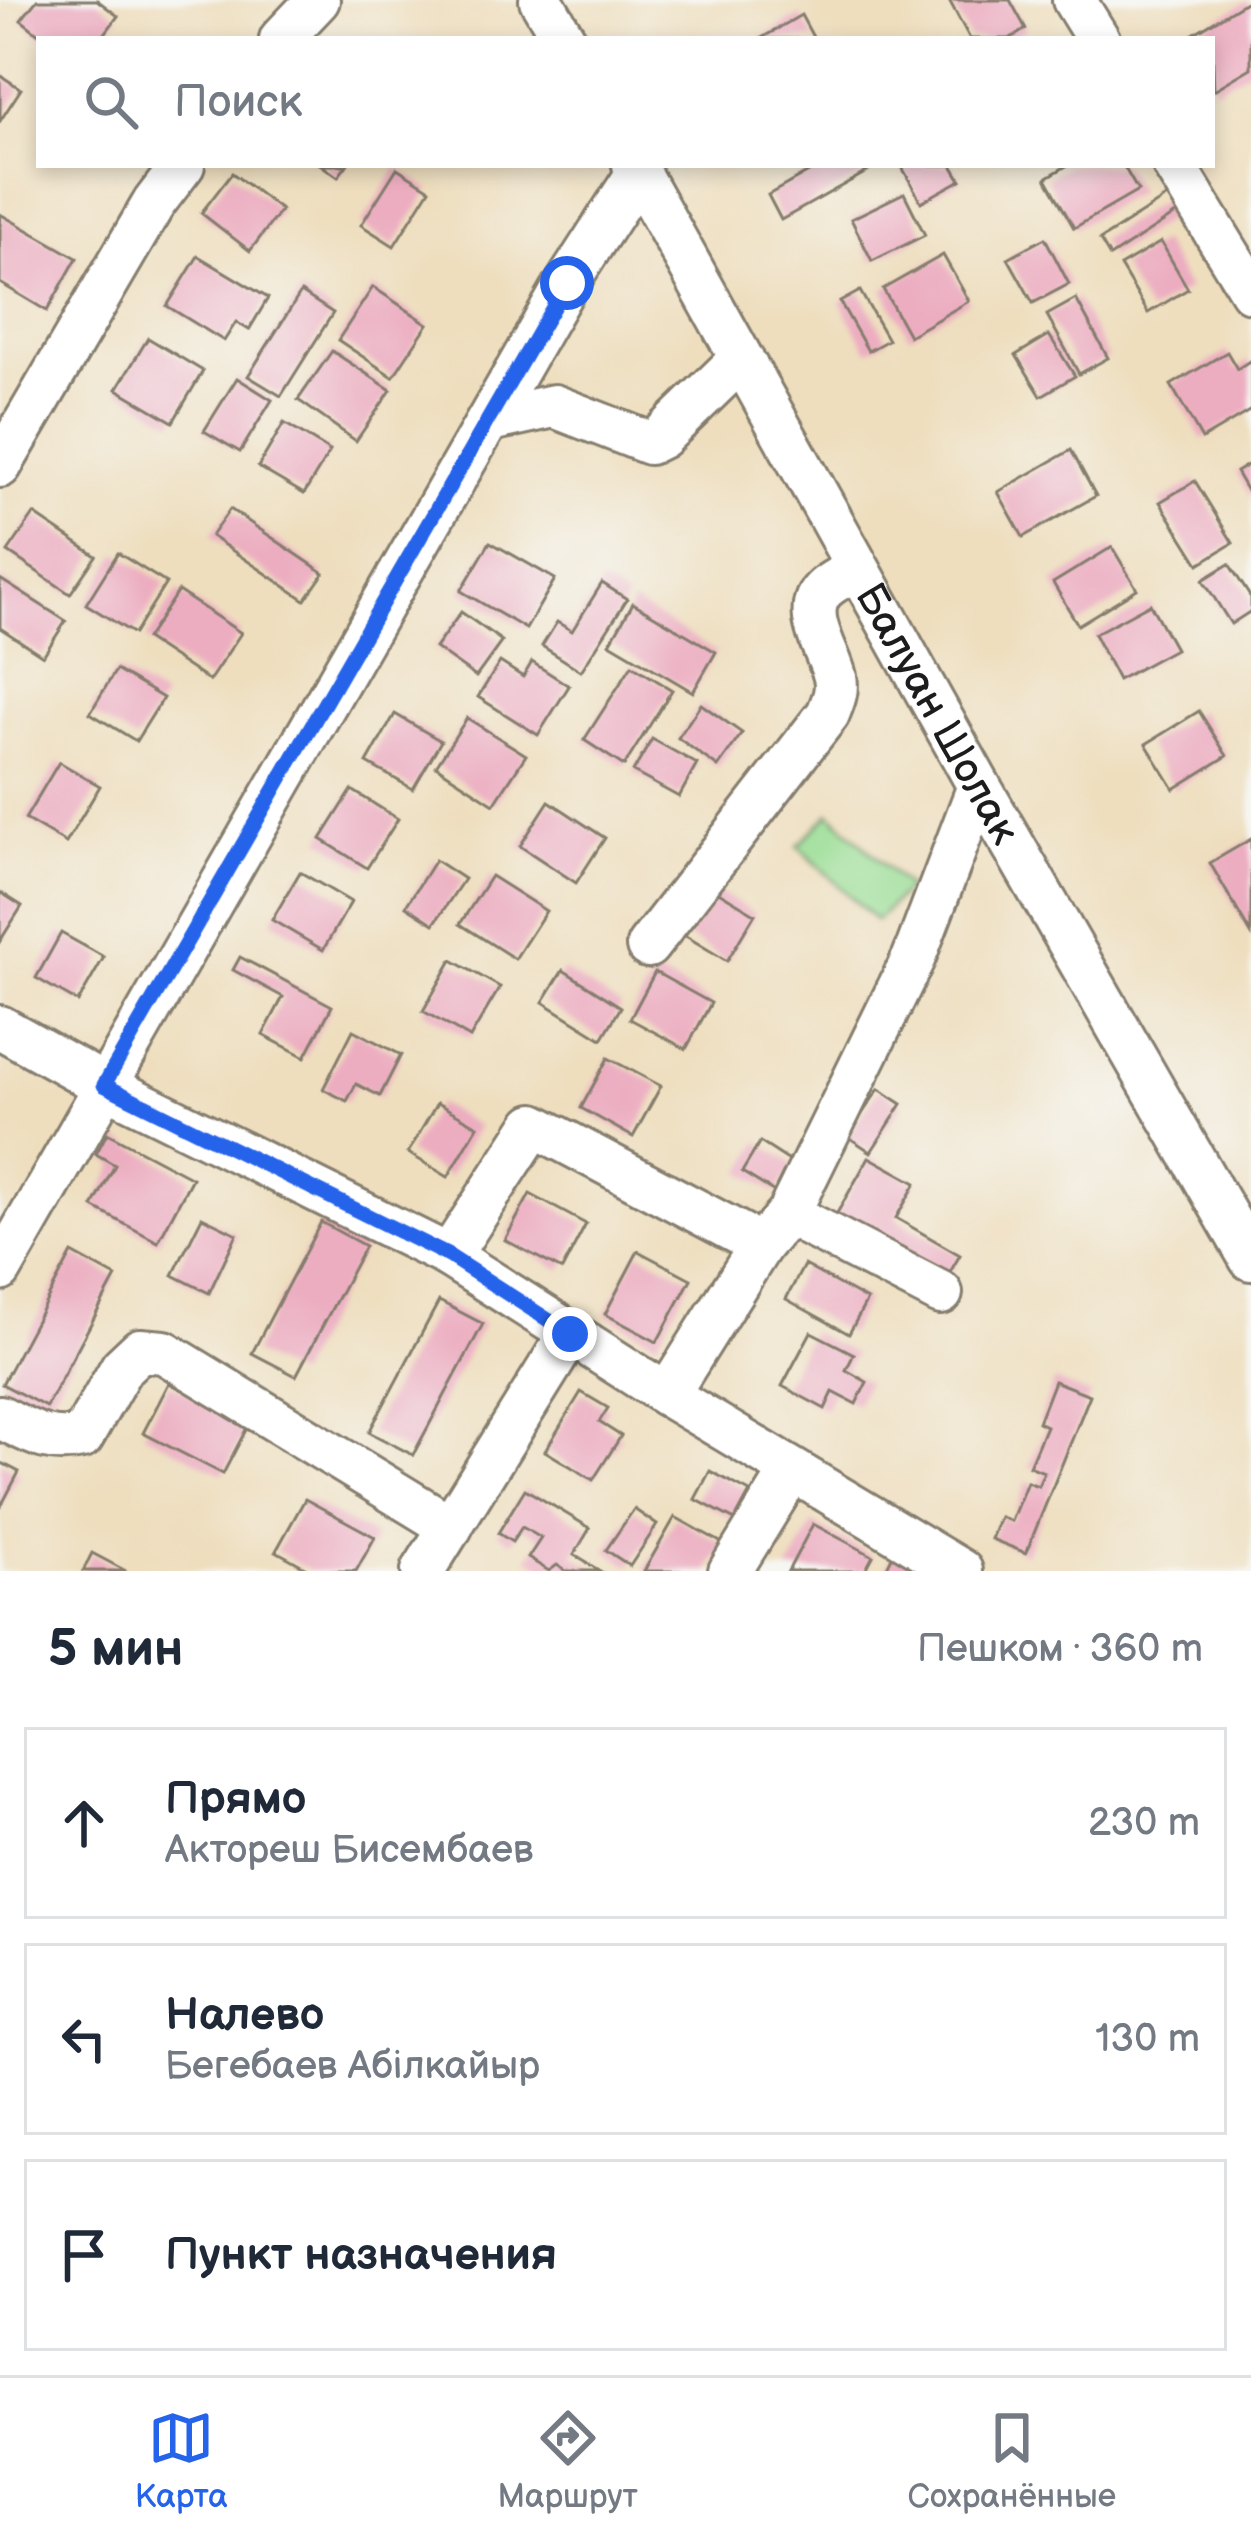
<!DOCTYPE html>
<html lang="ru">
<head>
<meta charset="utf-8">
<style>
  body { margin:0; font-family:"Balsamiq Sans",sans-serif; background:#f6f6f7; color:#1f2937 }
  .stop { position:absolute; width:36px; height:36px; margin:-27px; border:9px solid #2563eb; border-radius:50%; background:#fff }
  .stop.end { background:#2563eb; border-color:#fff; box-shadow:0 3px 12px #0008 }
  .list { margin:0; padding:0; list-style:none }
  h2 { display:flex; justify-content:space-between; align-items:center; height:156px; margin:0; padding:0 48px; font-size:51px }
  h2 small { font-size:39px; font-weight:400; color:#747a83 }
  .list li { display:grid; grid-template-columns:78px 1fr auto; gap:36px; align-items:center; box-sizing:border-box; height:192px; margin:0 24px 24px; padding:0 24px; border:3px solid #e0e1e3; border-radius:0px }
  .list b { display:block; font-size:45px; white-space:nowrap }
  .list p { margin:0; font-size:39px; white-space:nowrap; color:#747a83 }
  .list em { font-size:39px; font-style:normal; color:#747a83 }
  .icon { flex:none; width:66px; height:66px; fill:none; stroke:currentColor; stroke-width:2; stroke-linecap:round; stroke-linejoin:round }
  .map { position:relative; flex:none; width:1251px; height:1571px; overflow:hidden }
  .search { position:absolute; background:#fff; box-shadow:0 6px 18px #0003; left:36px; right:36px; top:36px; height:132px; display:flex; align-items:center; gap:30px; box-sizing:border-box; padding:0 42px; border-radius:0px; color:#747a83; font-size:45px }
  .sheet { height:804px; background:#fff }
  nav { display:flex; justify-content:space-around; align-items:center; box-sizing:border-box; height:168px; border-top:3px solid #e0e1e3; background:#fff; font-size:33px; color:#747a83 }
  nav a { display:grid; justify-items:center; gap:6px }
  nav .on { color:#2563eb }
  .map>svg:first-child { display:block }
  .green { fill:#9bde96; stroke:#5c7d59; stroke-width:3 }
  .building { fill:#ecadc1 }
  .lines { fill:none; stroke-linecap:round; stroke-linejoin:round }
  .minor-casing { stroke:#857d6d; stroke-width:48 }
  .minor { stroke:#fff; stroke-width:42 }
  .route { stroke:#2563eb; stroke-width:15 }
  .labels { text-anchor:middle; stroke-width:10; stroke-linejoin:round; paint-order:stroke }
  .street-label { font-size:42px; fill:#1c1c1c; stroke:#f6f6f2 }
</style>
</head>
<body>
<div class="map">
<svg width="1251" height="1571" viewBox="0 0 1251 1571">
  <rect width="100%" height="100%" fill="#f6f6f2"/>
  <filter id="ink" filterUnits="userSpaceOnUse"><feTurbulence type="fractalNoise" baseFrequency=".00833" numOctaves="2"/><feDisplacementMap in="SourceGraphic" scale="24" xChannelSelector="R" yChannelSelector="G"/><feConvolveMatrix kernelMatrix="1 2 1 2 8 2 1 2 1" color-interpolation-filters="sRGB"/></filter>
  <filter id="wash" filterUnits="userSpaceOnUse"><feTurbulence type="fractalNoise" baseFrequency=".004" numOctaves="4" result="noise"/><feDisplacementMap in="SourceGraphic" scale="48" xChannelSelector="R" yChannelSelector="G"/><feGaussianBlur stdDeviation="2.7" result="paint"/><feColorMatrix in="noise" values="0 0 0 0 0 0 0 0 0 0 0 0 0 0 0 0 0 1.4 0 .05"/><feComposite in="paint" operator="in"/></filter>
  <g filter="url(#wash)">
    <rect width="100%" height="100%" fill="#eedebe"/>
    <polygon class="green" points="830,813 908,888 876,921 798,846"/>
    <g id="blocks">
      <g class="building">
        <polygon points="37,0 97,0 118,16 101,39 45,39 21,20"/>
        <polygon points="949,0 1010,0 1026,29 1009,39 970,39"/>
        <polygon points="1247,1 1251,8 1251,68 1214,90 1212,39 1185,39"/>
        <polygon points="801,15 814,39 760,39"/>
        <polygon points="0,75 21,89 0,121"/>
        <polygon points="321,165 347,165 338,177"/>
        <polygon points="821,165 879,165 781,220 768,195"/>
        <polygon points="901,165 952,165 961,180 921,202"/>
        <polygon points="1068,165 1123,165 1138,191 1074,228 1046,178"/>
        <polygon points="397,168 430,189 394,246 361,225"/>
        <polygon points="232,173 281,210 250,251 201,213"/>
        <polygon points="904,193 925,235 872,261 851,219"/>
        <polygon points="1172,194 1182,210 1110,257 1100,240"/>
        <polygon points="0,214 77,258 47,311 0,283"/>
        <polygon points="1045,238 1069,284 1033,303 1008,258"/>
        <polygon points="1161,242 1188,289 1148,313 1120,266"/>
        <polygon points="943,255 969,301 909,336 883,289"/>
        <polygon points="198,256 268,298 249,330 236,322 224,341 167,306"/>
        <polygon points="373,287 428,324 393,377 338,340"/>
        <polygon points="860,291 888,340 868,351 840,302"/>
        <polygon points="301,292 333,313 281,396 248,376"/>
        <polygon points="1076,299 1108,358 1079,374 1047,315"/>
        <polygon points="1049,335 1075,376 1041,396 1016,355"/>
        <polygon points="148,338 203,371 173,422 117,389"/>
        <polygon points="332,351 391,390 356,441 298,400"/>
        <polygon points="1227,352 1237,369 1251,360 1251,410 1202,439 1171,385"/>
        <polygon points="237,378 272,400 240,452 204,431"/>
        <polygon points="284,423 330,451 304,494 258,467"/>
        <polygon points="1071,450 1096,496 1023,537 998,492"/>
        <polygon points="1251,463 1251,498 1236,472"/>
        <polygon points="1195,481 1233,543 1199,564 1160,502"/>
        <polygon points="230,509 324,573 305,600 211,536"/>
        <polygon points="34,514 96,556 70,594 8,552"/>
        <polygon points="490,542 555,579 526,629 461,591"/>
        <polygon points="1112,547 1137,589 1078,625 1053,583"/>
        <polygon points="118,553 166,583 134,634 86,604"/>
        <polygon points="1229,564 1251,598 1251,611 1231,624 1203,580"/>
        <polygon points="0,579 66,621 43,656 0,628"/>
        <polygon points="602,583 627,599 581,671 542,646 557,622 572,631"/>
        <polygon points="178,591 241,633 209,681 146,639"/>
        <polygon points="633,603 716,652 693,692 610,643"/>
        <polygon points="1150,604 1175,649 1118,680 1094,634"/>
        <polygon points="461,612 502,641 476,677 435,648"/>
        <polygon points="500,662 523,677 532,662 569,686 538,735 478,697"/>
        <polygon points="632,665 672,690 624,766 584,740"/>
        <polygon points="116,670 163,698 136,741 90,713"/>
        <polygon points="701,704 742,733 718,767 678,738"/>
        <polygon points="1199,711 1227,756 1174,789 1146,744"/>
        <polygon points="395,714 441,741 413,789 367,763"/>
        <polygon points="467,718 526,755 494,804 436,766"/>
        <polygon points="652,739 697,764 679,797 633,772"/>
        <polygon points="59,762 100,786 66,843 25,819"/>
        <polygon points="352,790 398,819 367,868 321,839"/>
        <polygon points="549,801 605,838 576,883 520,846"/>
        <polygon points="1251,839 1251,934 1210,863"/>
        <polygon points="435,860 464,879 434,924 406,906"/>
        <polygon points="300,872 351,902 323,950 272,920"/>
        <polygon points="491,876 546,911 515,959 460,924"/>
        <polygon points="707,885 755,914 727,961 679,932"/>
        <polygon points="0,892 22,906 0,941"/>
        <polygon points="61,933 104,957 78,1002 36,978"/>
        <polygon points="240,957 332,1006 305,1057 263,1035 283,997 233,970"/>
        <polygon points="452,960 500,987 470,1038 423,1011"/>
        <polygon points="563,970 621,1007 602,1039 543,1002"/>
        <polygon points="655,972 711,1003 686,1049 630,1019"/>
        <polygon points="353,1030 401,1055 380,1096 356,1084 347,1101 323,1089"/>
        <polygon points="608,1058 661,1086 633,1137 581,1108"/>
        <polygon points="879,1089 902,1104 871,1152 847,1136"/>
        <polygon points="437,1103 478,1126 448,1177 408,1153"/>
        <polygon points="107,1133 192,1178 158,1242 93,1207 115,1165 96,1154"/>
        <polygon points="760,1142 794,1164 776,1193 742,1172"/>
        <polygon points="869,1157 916,1183 896,1218 960,1255 946,1279 836,1215"/>
        <polygon points="530,1194 586,1224 562,1270 505,1240"/>
        <polygon points="202,1217 237,1234 209,1293 173,1275"/>
        <polygon points="321,1222 365,1246 296,1376 252,1353"/>
        <polygon points="638,1251 691,1279 657,1342 605,1314"/>
        <polygon points="72,1253 116,1277 46,1407 2,1384"/>
        <polygon points="804,1265 867,1300 849,1334 786,1299"/>
        <polygon points="439,1301 483,1324 413,1455 369,1432"/>
        <polygon points="811,1332 854,1354 846,1370 867,1382 856,1404 833,1392 825,1409 782,1386"/>
        <polygon points="1054,1381 1090,1395 1026,1553 991,1539 1000,1517 1011,1521 1027,1482 1038,1486 1044,1472 1029,1466 1046,1426 1038,1422"/>
        <polygon points="169,1383 249,1424 223,1474 143,1433"/>
        <polygon points="581,1392 608,1408 599,1422 621,1436 593,1480 545,1451"/>
        <polygon points="0,1462 19,1472 0,1508"/>
        <polygon points="710,1471 750,1492 735,1520 695,1499"/>
        <polygon points="525,1489 590,1528 574,1555 600,1571 566,1571 557,1565 549,1571 528,1558 541,1538 522,1527 512,1542 498,1533"/>
        <polygon points="305,1499 375,1537 356,1571 312,1571 276,1551"/>
        <polygon points="634,1509 657,1525 630,1566 606,1550"/>
        <polygon points="675,1517 724,1544 708,1571 644,1571"/>
        <polygon points="813,1524 873,1556 865,1571 788,1571"/>
        <polygon points="894,1552 931,1571 885,1571"/>
        <polygon points="92,1553 126,1571 83,1571"/>
      </g>
    </g>
  </g>
  <g filter="url(#ink)">
    <use href="#blocks" fill-opacity="0" stroke="#857d6d" stroke-width="3"/>
    <g class="lines">
      <defs>
        <g id="minor">
          <polyline points="541,0 564,39"/>
          <polyline points="1074,0 1098,39"/>
          <polyline points="281,39 318,0"/>
          <path id="s1" d="M 634,165 L 979,786 L 1251,1259"/>
          <polyline points="1174,165 1251,291"/>
          <polyline points="490,420 554,406 649,443 661,437 741,359"/>
          <polyline points="0,466 154,203 183,165"/>
          <path d="M 648,946 L 828,714 C 833,701 838,691 835,677 C 829,651 799,611 825,588 C 834,580 848,574 858,569"/>
          <polyline points="0,1027 104,1085 449,1256 667,1395 961,1571"/>
          <polyline points="788,1214 941,1293"/>
          <polyline points="449,1256 534,1125 761,1245"/>
          <polyline points="0,1270 567,283 638,173"/>
          <polyline points="667,1395 761,1245 788,1214 914,957 979,786"/>
          <path d="M 0,1417 C 29,1431 49,1445 82,1437 L 122,1367 L 140,1350 L 164,1352 L 451,1527"/>
          <polyline points="423,1571 570,1334"/>
          <polyline points="730,1571 791,1472"/>
        </g>
      </defs>
      <use href="#minor" class="minor-casing"/>
      <use href="#minor" class="minor"/>
    </g>
  </g>
  <g class="lines" filter="url(#ink)">
    <polyline class="route" points="567,283 104,1085 449,1256 570,1334"/>
  </g>
  <g class="labels">
    <g class="street-label">
      <text dy="15" stroke="none"><textPath href="#s1" startOffset="627">Балуан Шолак</textPath></text>
    </g>
  </g>
</svg>
<div class="stop" style="left:567px;top:283px"></div>
<div class="stop end" style="left:570px;top:1334px"></div>
<div class="search"><svg class="icon" aria-label="search" viewBox="0 0 24 24"><circle cx="10" cy="10" r="6"/><path d="M15 15l6 6"/></svg>Поиск</div>
</div>
<section class="sheet">
<h2>5 мин<small>Пешком · 360 m</small></h2>
<ul class="list">
<li><svg class="icon" aria-label="ahead" viewBox="0 0 24 24"><path d="M12 20V5M6 11l6-6 6 6"/></svg><div><b>Прямо</b><p>Актореш Бисембаев</p></div><em>230 m</em></li>
<li><svg class="icon" aria-label="left" viewBox="0 0 24 24"><path d="M17 20v-9H6M10 6l-5 5 5 5"/></svg><div><b>Налево</b><p>Бегебаев Абілкайыр</p></div><em>130 m</em></li>
<li><svg class="icon" aria-label="arrive" viewBox="0 0 24 24"><path d="M6 21V4h12l-3 4 3 4H6"/></svg><div><b>Пункт назначения</b></div></li>
</ul>
</section>
<nav>
<a class="on"><svg class="icon" aria-label="map" viewBox="0 0 24 24"><path d="M3 6l6-2 6 2 6-2v14l-6 2-6-2-6 2zM9 4v14M15 6v14"/></svg>Карта</a>
<a><svg class="icon" aria-label="directions" viewBox="0 0 24 24"><path d="M12 3l9 9-9 9-9-9zM9 14v-3h6M13 9l2 2-2 2"/></svg>Маршрут</a>
<a><svg class="icon" aria-label="saved" viewBox="0 0 24 24"><path d="M7 4h10v16l-5-4-5 4z"/></svg>Сохранённые</a>
</nav>
</body>
</html>
